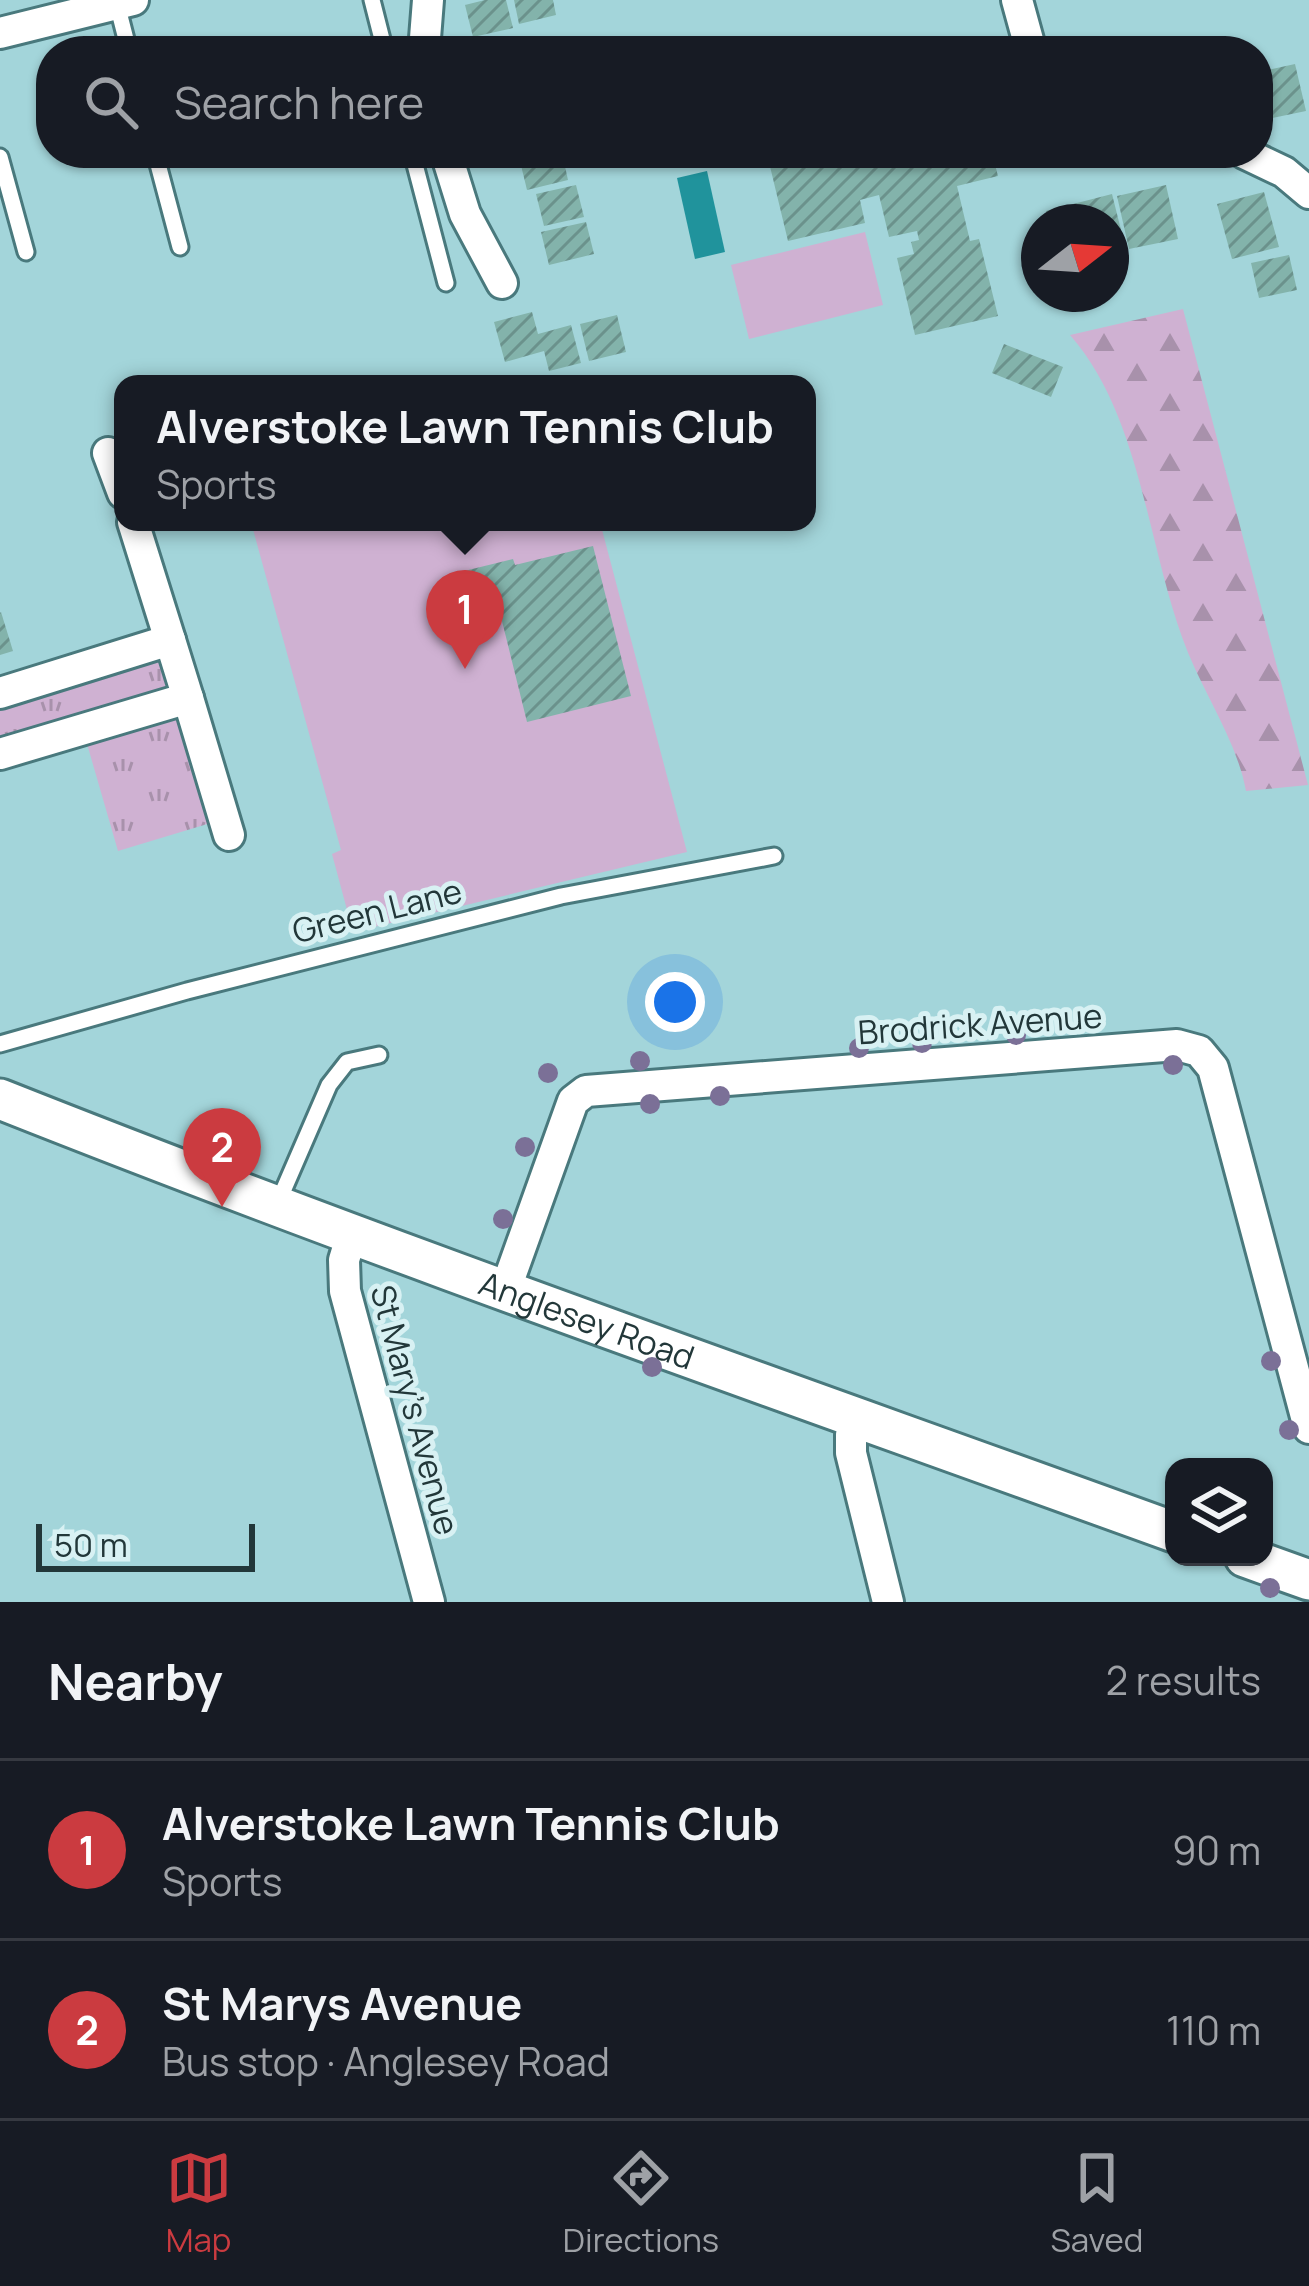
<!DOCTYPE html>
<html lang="en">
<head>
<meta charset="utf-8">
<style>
  body { margin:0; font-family:Manrope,sans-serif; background:#242831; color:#f1f3f6 }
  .controls { position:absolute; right:36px; bottom:36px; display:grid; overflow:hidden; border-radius:24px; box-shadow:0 3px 9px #0004 }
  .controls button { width:108px; height:108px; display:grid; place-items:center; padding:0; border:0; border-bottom:3px solid #363941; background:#171b24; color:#f1f3f6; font:60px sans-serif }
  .compass { position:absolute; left:1021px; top:204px; width:108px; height:108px; border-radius:50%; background:#171b24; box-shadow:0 3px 9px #0004; rotate:73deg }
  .scale { position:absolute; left:36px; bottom:30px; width:219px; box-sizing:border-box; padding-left:12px; border:6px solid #223739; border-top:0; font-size:33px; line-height:42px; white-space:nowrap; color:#223739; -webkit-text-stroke:9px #d8f1f3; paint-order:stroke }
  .you { position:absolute; left:675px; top:1002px; width:42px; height:42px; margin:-30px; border:9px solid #fff; border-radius:50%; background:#1a73e8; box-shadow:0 0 0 18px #1a73e833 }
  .badge { display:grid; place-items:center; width:78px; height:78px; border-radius:50%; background:#cb3b40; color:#fff; font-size:39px; font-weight:700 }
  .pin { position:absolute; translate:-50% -99px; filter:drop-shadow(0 3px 6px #0008) }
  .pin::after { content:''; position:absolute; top:63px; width:42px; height:36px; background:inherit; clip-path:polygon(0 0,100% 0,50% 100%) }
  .popup { position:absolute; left:114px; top:375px; width:702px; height:156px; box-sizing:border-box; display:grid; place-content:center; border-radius:24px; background:#171b24; filter:drop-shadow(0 3px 9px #0005); font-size:39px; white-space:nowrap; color:#9ea1a6 }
  .popup b { font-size:45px; color:#f1f3f6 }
  .popup::after { content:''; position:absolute; left:50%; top:100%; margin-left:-24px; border:24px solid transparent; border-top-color:#171b24 }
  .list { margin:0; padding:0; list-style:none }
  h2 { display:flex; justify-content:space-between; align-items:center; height:156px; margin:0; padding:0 48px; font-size:51px }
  h2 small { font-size:39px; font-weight:400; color:#9ea1a6 }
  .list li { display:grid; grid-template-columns:78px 1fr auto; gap:36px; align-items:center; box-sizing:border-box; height:180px; padding:0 48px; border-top:3px solid #363941 }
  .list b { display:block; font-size:45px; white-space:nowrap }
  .list p { margin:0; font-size:39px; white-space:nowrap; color:#9ea1a6 }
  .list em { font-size:39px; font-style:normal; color:#9ea1a6 }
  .icon { flex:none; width:66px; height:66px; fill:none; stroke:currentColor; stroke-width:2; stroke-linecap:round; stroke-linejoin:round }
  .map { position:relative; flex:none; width:1309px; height:1602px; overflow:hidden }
  .search { position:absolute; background:#171b24; box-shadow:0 3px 9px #0004; left:36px; right:36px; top:36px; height:132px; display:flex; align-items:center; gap:30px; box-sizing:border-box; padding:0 42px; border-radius:48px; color:#9ea1a6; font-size:45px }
  .sheet { height:516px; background:#171b24 }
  nav { display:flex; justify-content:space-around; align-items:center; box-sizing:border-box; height:168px; border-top:3px solid #363941; background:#171b24; font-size:33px; color:#9ea1a6 }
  nav a { display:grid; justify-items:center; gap:6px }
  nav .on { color:#cb3b40 }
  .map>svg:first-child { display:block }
  .grass { fill:url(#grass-tufts) }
  .forest { fill:url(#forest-firs) }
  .garden { fill:#cfb1d2 }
  .water { fill:#20939c }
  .building { fill:url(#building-hatch) }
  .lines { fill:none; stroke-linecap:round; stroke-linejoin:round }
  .service-casing { stroke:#49797d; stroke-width:21 }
  .minor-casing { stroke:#49797d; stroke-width:36 }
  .tertiary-casing { stroke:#49797d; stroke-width:45 }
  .service { stroke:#fff; stroke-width:15 }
  .minor { stroke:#fff; stroke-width:30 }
  .tertiary { stroke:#fff; stroke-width:39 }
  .tree { fill:#7b7097 }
  .labels { text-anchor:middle; stroke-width:10; stroke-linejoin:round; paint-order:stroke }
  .street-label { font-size:33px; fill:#223739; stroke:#d8f1f3 }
</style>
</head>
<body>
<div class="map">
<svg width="1309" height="1602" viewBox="0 0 1309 1602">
  <defs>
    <pattern id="grass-tufts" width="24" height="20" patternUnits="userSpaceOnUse" patternTransform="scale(3)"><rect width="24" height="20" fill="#cfb1d2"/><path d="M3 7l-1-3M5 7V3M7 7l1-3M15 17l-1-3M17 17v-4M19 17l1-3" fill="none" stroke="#a891ab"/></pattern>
    <pattern id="forest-firs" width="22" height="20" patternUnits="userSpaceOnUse" patternTransform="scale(3)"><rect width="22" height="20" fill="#cfb1d2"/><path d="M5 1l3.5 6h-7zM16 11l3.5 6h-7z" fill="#a891ab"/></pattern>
    <pattern id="building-hatch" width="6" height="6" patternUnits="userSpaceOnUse" patternTransform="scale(3)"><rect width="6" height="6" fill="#83b3ab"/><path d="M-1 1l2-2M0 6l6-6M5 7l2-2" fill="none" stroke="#6b928c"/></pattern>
  </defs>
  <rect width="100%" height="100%" fill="#a3d5da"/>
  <polygon class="grass" points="170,640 224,819 118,851 83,730 0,753 0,691"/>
  <path class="forest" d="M 1183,309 L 1308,785 L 1246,791 C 1236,737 1200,689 1182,637 C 1147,540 1139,413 1070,335 Z"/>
  <g class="garden">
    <polygon points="865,232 883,305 749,339 731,265"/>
    <polygon points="251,522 600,522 687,852 353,932 332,854 341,850"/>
  </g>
  <polygon class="water" points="707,171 725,252 695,259 677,178"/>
  <g class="building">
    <polygon points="485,0 506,0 513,28 473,37 465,5"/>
    <polygon points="514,0 553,0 556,15 519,24"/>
    <polygon points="1171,42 1173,51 1141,51 1141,49"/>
    <polygon points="1295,64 1306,111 1258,121 1258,72"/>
    <polygon points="536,153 562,153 568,180 527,190 519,157"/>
    <polygon points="992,153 998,176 957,186 970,241 979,239 998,316 915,335 897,258 914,254 911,242 919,240 917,231 889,237 879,195 860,200 865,223 788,241 767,154"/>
    <polygon points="576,185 584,217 544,226 536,194"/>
    <polygon points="1166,185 1178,239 1129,249 1117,196"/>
    <polygon points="1264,192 1279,247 1232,259 1217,204"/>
    <polygon points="1112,194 1124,242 1111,245 1111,222 1049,222 1046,211"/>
    <polygon points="586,222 594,254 549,265 541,232"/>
    <polygon points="1289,255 1297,290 1259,298 1251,263"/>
    <polygon points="532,312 538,334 571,325 581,363 549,371 544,351 505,362 494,322"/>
    <polygon points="617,315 626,352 589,361 580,324"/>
    <polygon points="1004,344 1063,367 1051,397 992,373"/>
    <polygon points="593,546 631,696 527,722 501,617 469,625 456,573 513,559 515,565"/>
    <polygon points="1,612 13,651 0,655 0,613"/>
  </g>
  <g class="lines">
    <defs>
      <g id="service">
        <polyline points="372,0 385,51"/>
        <polyline points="117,4 129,51"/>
        <polyline points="155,153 180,247"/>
        <polyline points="412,153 446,283"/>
        <polyline points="0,157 26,252"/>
        <polyline points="0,1044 187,991 561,896 774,856"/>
        <polyline points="277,1205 329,1085 347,1062 379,1055"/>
      </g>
      <g id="minor">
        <polyline points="1017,0 1031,51"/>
        <polyline points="0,33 133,0"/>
        <polyline points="424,51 428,0"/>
        <polyline points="446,153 465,214 502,283"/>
        <polyline points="1244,153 1284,172 1309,193"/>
        <polyline points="108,453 123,493"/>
        <polyline points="133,522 170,640"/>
        <polyline points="0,693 170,640 188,698 0,754"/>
        <polyline points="188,698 229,835"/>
        <polyline points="351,1237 344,1260 345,1291 429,1602"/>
        <polyline points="506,1288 573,1101 586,1091 1177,1045 1199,1051 1213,1068 1309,1428"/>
        <polyline points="857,1417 851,1435 851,1453 888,1602"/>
      </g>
      <g id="tertiary">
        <path id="s1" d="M 0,1099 C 388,1253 782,1390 1174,1532"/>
        <polyline points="1245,1557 1309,1580"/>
      </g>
    </defs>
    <use href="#service" class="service-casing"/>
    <use href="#minor" class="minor-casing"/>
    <use href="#tertiary" class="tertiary-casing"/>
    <use href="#service" class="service"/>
    <use href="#minor" class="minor"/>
    <use href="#tertiary" class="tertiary"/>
  </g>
  <g class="tree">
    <circle cx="1016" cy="1035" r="10"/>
    <circle cx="922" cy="1043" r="10"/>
    <circle cx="859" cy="1048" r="10"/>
    <circle cx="640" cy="1061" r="10"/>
    <circle cx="1173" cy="1065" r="10"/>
    <circle cx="548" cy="1073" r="10"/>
    <circle cx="720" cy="1096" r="10"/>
    <circle cx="650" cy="1104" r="10"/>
    <circle cx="525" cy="1147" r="10"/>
    <circle cx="503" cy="1219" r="10"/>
    <circle cx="1271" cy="1361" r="10"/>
    <circle cx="652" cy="1367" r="10"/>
    <circle cx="1289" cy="1430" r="10"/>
    <circle cx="1270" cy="1588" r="10"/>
  </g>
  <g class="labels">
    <g class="street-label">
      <text transform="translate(377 911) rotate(-14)" y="12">Green Lane</text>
      <text transform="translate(980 1024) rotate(-4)" y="12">Brodrick Avenue</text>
      <text dy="12" stroke="none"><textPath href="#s1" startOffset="627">Anglesey Road</textPath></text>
      <text transform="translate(415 1410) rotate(75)" y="12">St Mary's Avenue</text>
    </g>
  </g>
</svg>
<div class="controls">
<button><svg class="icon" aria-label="layers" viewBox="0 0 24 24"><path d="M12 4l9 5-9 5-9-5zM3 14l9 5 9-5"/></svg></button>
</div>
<svg class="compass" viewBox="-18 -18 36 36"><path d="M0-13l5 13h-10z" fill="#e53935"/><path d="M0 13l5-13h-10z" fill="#9ea1a6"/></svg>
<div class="scale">50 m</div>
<div class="you"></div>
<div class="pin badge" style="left:465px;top:669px">1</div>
<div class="popup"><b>Alverstoke Lawn Tennis Club</b>Sports</div>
<div class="pin badge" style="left:222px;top:1207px">2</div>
<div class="search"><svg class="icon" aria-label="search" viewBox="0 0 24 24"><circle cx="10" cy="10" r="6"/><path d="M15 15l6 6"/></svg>Search here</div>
</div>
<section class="sheet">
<h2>Nearby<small>2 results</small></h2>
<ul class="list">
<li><span class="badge">1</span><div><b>Alverstoke Lawn Tennis Club</b><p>Sports</p></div><em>90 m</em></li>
<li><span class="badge">2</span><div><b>St Marys Avenue</b><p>Bus stop · Anglesey Road</p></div><em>110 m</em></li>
</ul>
</section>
<nav>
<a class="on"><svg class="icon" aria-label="map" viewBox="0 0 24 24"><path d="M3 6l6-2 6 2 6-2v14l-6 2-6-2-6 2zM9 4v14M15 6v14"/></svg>Map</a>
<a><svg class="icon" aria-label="directions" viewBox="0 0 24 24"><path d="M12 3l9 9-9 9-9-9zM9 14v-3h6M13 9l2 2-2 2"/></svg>Directions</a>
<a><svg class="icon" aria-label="saved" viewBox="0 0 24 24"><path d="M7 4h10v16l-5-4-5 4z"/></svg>Saved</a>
</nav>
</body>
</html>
